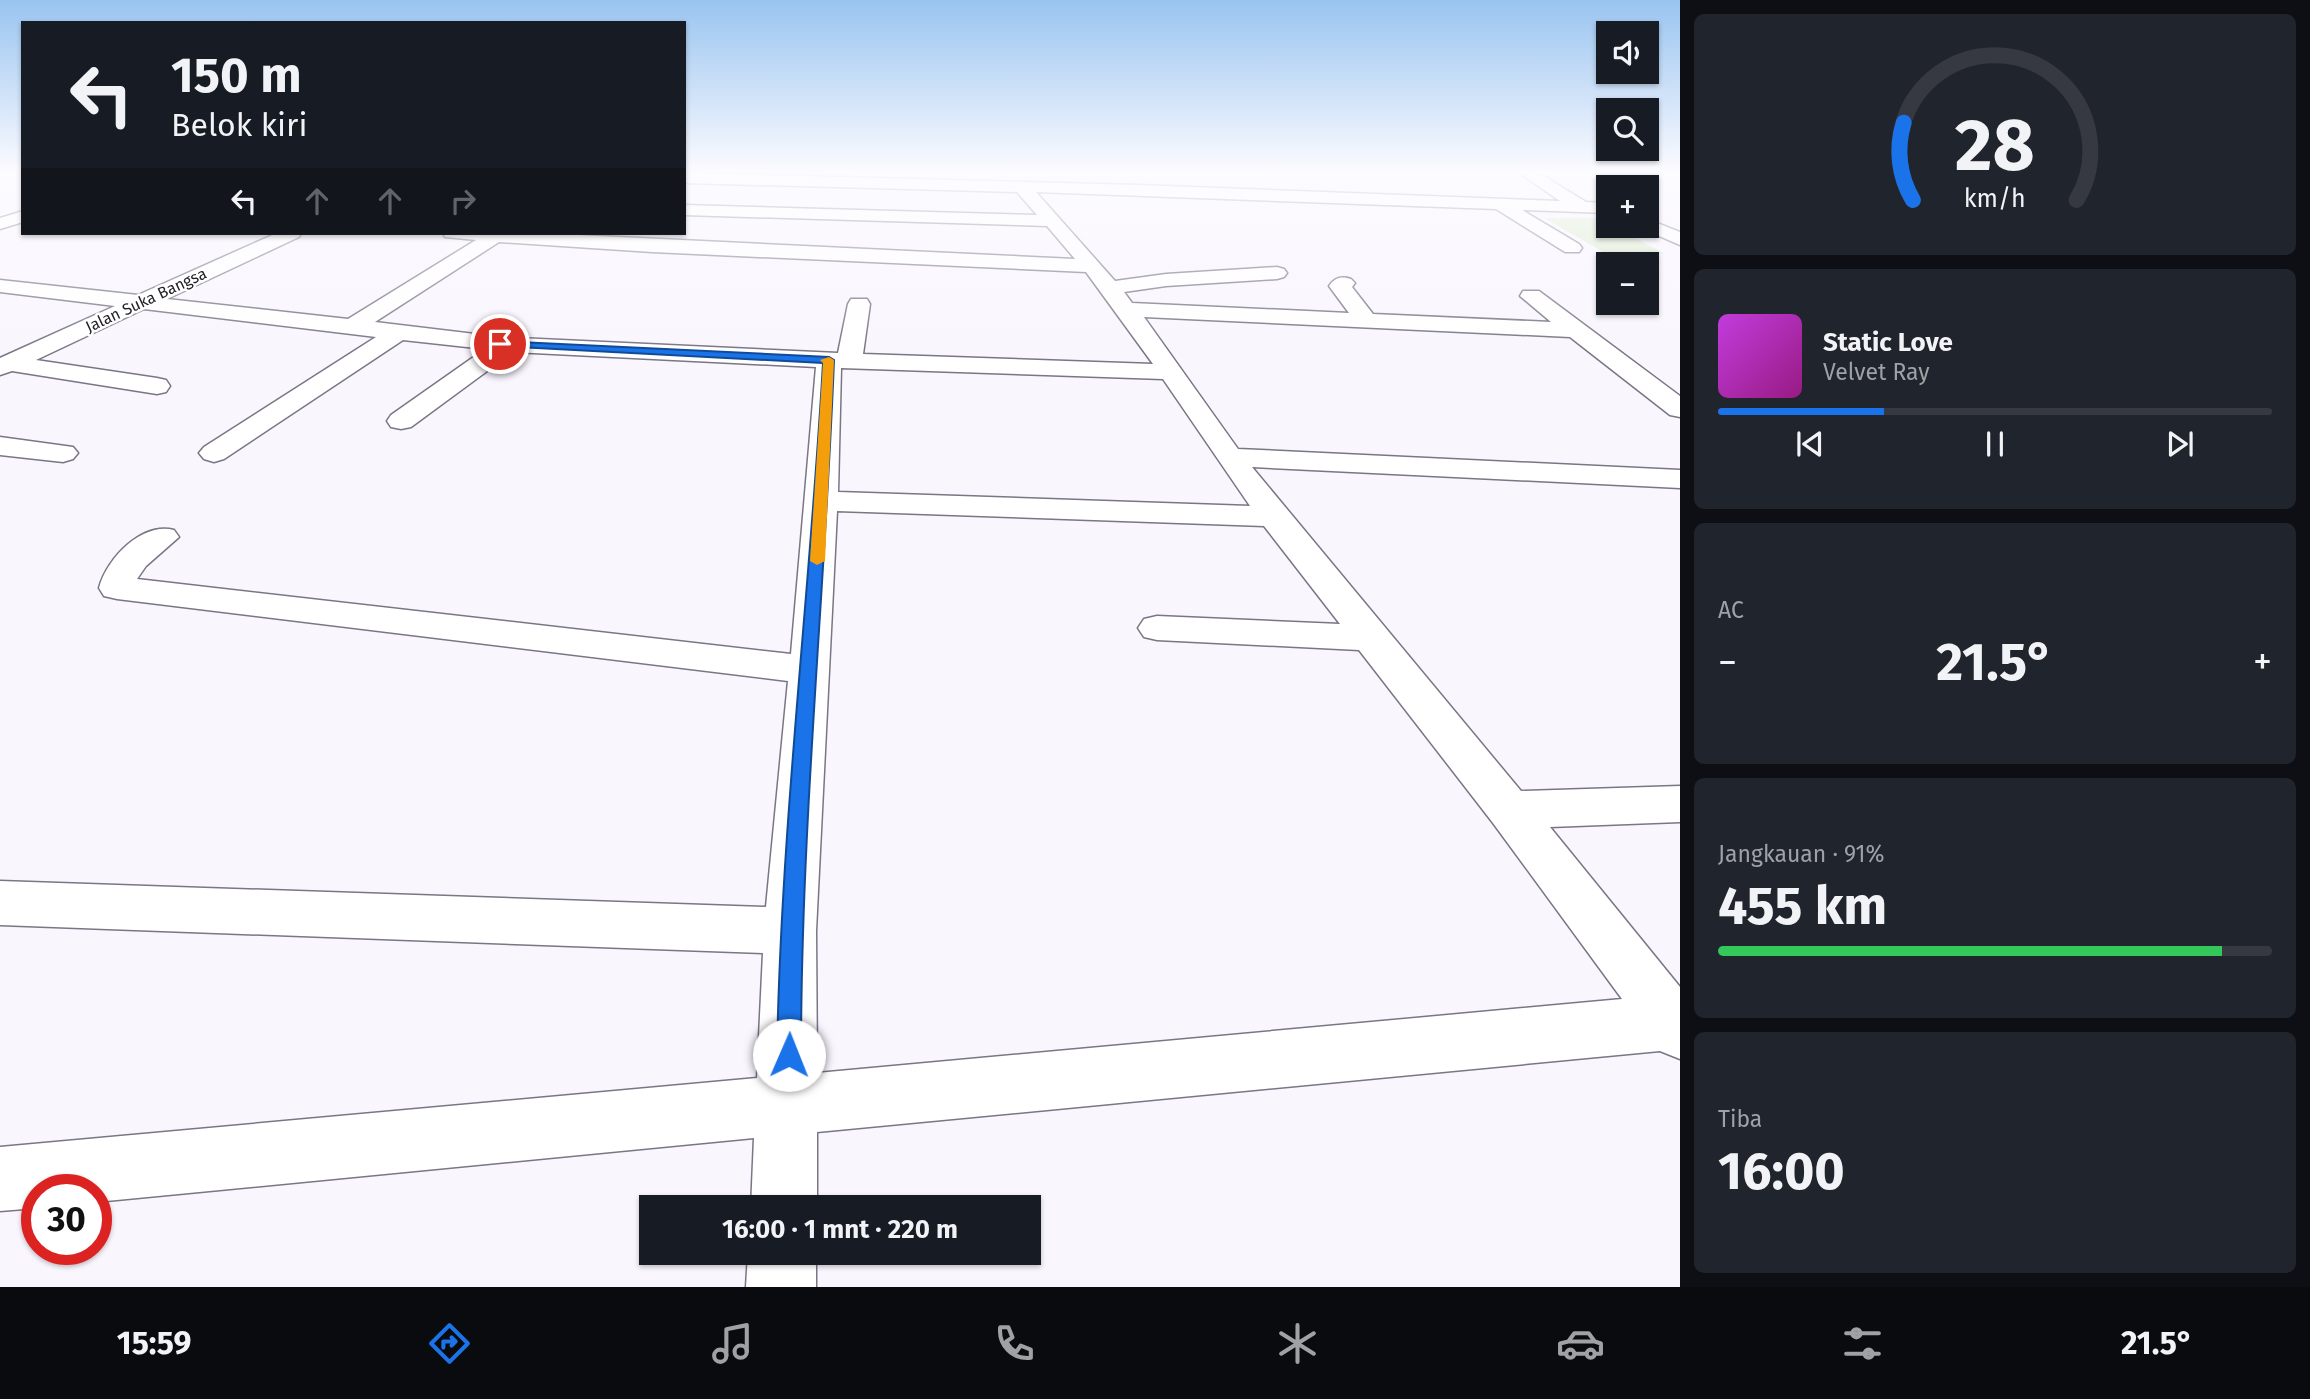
<!DOCTYPE html>
<html lang="id">
<meta charset="utf-8">
<style>
body{margin:0;font-family:"Fira Sans",sans-serif;background:#20242c;color:#f1f3f6;height:100vh;display:flex;flex-direction:column;font-size:26px;white-space:nowrap}
*{box-sizing:border-box;margin:0}
p{font-size:23px;color:#9ea1a6}
.icon{flex:none;width:38px;height:38px;fill:none;stroke:currentColor;stroke-width:2;stroke-linecap:round;stroke-linejoin:round}
.map{position:relative;flex:1;overflow:hidden}
.drawer{display:flex;flex-direction:column;gap:14px;padding:14px;background:#0d0f14;width:630px}
.drawer>*{flex:none}
.top-card{position:absolute;left:21px;top:21px;width:665px;height:214px;border-radius:0px;box-shadow:0 2px 5px #0004;background:#171b24;color:#f1f3f6;overflow:hidden}
.buttons{position:absolute;left:1596px;top:21px;display:grid;gap:14px}
.buttons a{display:grid;place-items:center;width:63px;height:63px;border-radius:0px;background:#171b24;box-shadow:0 2px 5px #0004;font-size:35px}
.speed{position:absolute;left:21px;top:1174px;display:flex;gap:14px;font-size:35px;font-weight:700;text-align:center}
.speed>*{display:grid;place-content:center;width:91px;height:91px;border-radius:50%;background:#171b24;box-shadow:0 2px 5px #0004;line-height:1}
.speed .limit{border:10px solid #d22;background:#fff;color:#111}
.pin{position:absolute;display:grid;place-items:center;width:60px;height:60px;color:#fff;margin:-30px;border:4px solid #fff;border-radius:50%;box-shadow:0 2px 7px #0007}
.me{position:absolute;width:77px;margin:-38px;rotate:1deg;stroke-linejoin:round;filter:drop-shadow(0 0 5px #0008)}
.turn{display:flex;align-items:center;gap:24px;height:147px;padding:0 35px;font-size:32px}
.turn .icon{width:91px;height:91px;stroke-width:2.5}
.turn b{display:block;font-size:49px;line-height:60px}
.lanes{display:flex;align-items:center;height:66px;padding:0 35px;background:#0003;justify-content:center;gap:35px;direction:ltr}
.lanes .off{opacity:.35}
.big{font-size:52px;font-weight:700;line-height:1.1}
.drawer .card{flex:1;display:flex;flex-direction:column;justify-content:center;gap:10px;min-width:0;padding:0 24px;border-radius:10px;background:#20242c}
.drawer .dial{align-items:center;gap:0}
.dial svg{height:182px;overflow:visible;fill:none;stroke:#363941;stroke-width:7;stroke-linecap:round;text-anchor:middle}
.dial text{fill:#f1f3f6;stroke:none}
.song{display:flex;align-items:center;gap:21px}
.cover{width:84px;height:84px;border-radius:10px;background:linear-gradient(135deg,hsl(290 70% 55%),hsl(310 70% 35%))}
.played{height:7px;border-radius:4px;background:linear-gradient(90deg,#1a73e8 30%,#363941 30%)}
.keys{display:flex;justify-content:space-around;direction:ltr}
.heat{display:flex;justify-content:space-between;align-items:center;font-size:38px;direction:ltr}
.charge{height:10px;border-radius:5px;background:linear-gradient(90deg,#34c759 91%,#363941 0)}
.trip{position:absolute;left:639px;top:1195px;width:402px;height:70px;border-radius:0px;background:#171b24;box-shadow:0 2px 5px #0004;font-weight:700;line-height:70px;text-align:center}
.tab-bar{display:flex;height:112px;justify-content:space-around;align-items:center;background:#090b0e;color:#9ea1a6}
.tab-bar .icon{width:49px;height:49px}
.tab-bar .current{color:#1a73e8}
.tab-bar b{font-size:32px;color:#f1f3f6}
main{display:flex;flex:1;min-height:0}
.map>svg:first-child{display:block}
.green{fill:#d9ebc8}
.lines{fill:none;stroke-linecap:round;stroke-linejoin:round}
.minor-casing{stroke:#7b7585;stroke-width:3}
.minor{fill:#fff;fill-rule:evenodd}
.route{fill:#1a73e8;stroke:#114b97;stroke-width:2}
.slow{fill:#f59e0b}
.labels{text-anchor:middle;dominant-baseline:central;stroke-width:5;stroke-linejoin:round;paint-order:stroke}
.far-street-label{font-size:16px;fill:#232127;stroke:#fff}
</style>
<main>
<div class="map">
<svg width="1680" height="1287" viewBox="0 0 1680 1287">
<rect width="100%" height="100%" fill="#f9f6fe"/>
<polygon class="green" points="1544,218 1598,218 1665,254 1605,253"/>
<g class="lines">
<g class="minor-casing">
<g id="minor">
<path d="M1515,170H1534L1586,202L1608,203V213L1522,210L1579,244L1582,248L1579,252H1565L1496,209L1036,192L1115,281L1166,274L1277,267L1284,269L1287,273L1284,277L1277,279L1166,286L1124,292L1132,303L1349,313L1329,286C1335,277 1342,276 1351,279L1355,283L1352,287L1373,314L1551,322L1520,296L1523,291H1539L1680,396V417L1670,415L1570,337L1144,317L1238,449L1680,470V488L1252,467L1521,791L1680,786V822L1550,827L1680,987V1059L1660,1051L817,1132V1208H751L754,1138L96,1202V1190H37V1208L0,1211V1147L757,1078L763,953L0,925V881L766,907L788,681L117,599L104,596L99,588C107,558 142,522 174,530L179,537L146,566L137,579L791,654L816,367L513,352L411,427L401,429L391,427L387,421L391,415L485,349L403,340L224,459L214,462L204,459L199,453L204,447L376,337L144,309L36,360L157,378L166,380L170,386L166,392L157,394L12,371L0,375V358L115,306L0,292V280L138,295L277,233H301L299,237L167,299L348,319L476,240L445,237L443,233H536L1075,259L1047,226L684,215V205L1037,215L1017,192L684,183V173L1139,185L1560,201ZM499,242L652,252L1086,272L1153,364L863,354L870,304L867,299H851L848,304L838,353L500,337L375,322ZM841,368L1163,379L1250,506L838,492ZM837,511L1264,526L1340,624L1157,616L1144,619L1138,628L1144,637L1157,640L1359,650L1493,823L1622,999L817,1073L816,931Z"/>
<polygon points="23,211 23,222 0,229 0,218"/>
<polygon points="1647,219 1680,232 1680,245 1641,228 1639,226 1647,226"/>
<polygon points="0,437 73,447 78,453 73,459 63,462 0,455"/>
<polygon points="748,1253 816,1253 816,1287 746,1287"/>
</g>
</g>
<use href="#minor" class="minor"/>
</g>
<linearGradient id="sky" x2="0" y2="1"><stop stop-color="#99c4f0"/><stop offset="0.49" stop-color="#fcfbff"/><stop offset="1" stop-color="#fcfbff" stop-opacity="0"/></linearGradient>
<rect width="1680" height="350" fill="url(#sky)"/>
<path class="route" d="M500,341L829,357L834,360C825,592 801,823 801,1055L797,1063L789,1067L780,1063L777,1055C781,824 810,594 823,363L497,346L495,344Z"/>
<polygon class="slow" points="829,357 834,360 825,561 817,565 810,561 823,363 820,360"/>
<g class="labels">
<g class="far-street-label">
<text transform="translate(146 300) rotate(-25)">Jalan Suka Bangsa</text>
</g>
</g>
</svg>
<div class="buttons">
<a><svg class="icon" aria-label="sound" viewBox="0 0 24 24"><path d="M4 9h4l5-4v14l-5-4H4zM17 9q2 3 0 6"/></svg></a>
<a><svg class="icon" aria-label="search" viewBox="0 0 24 24"><circle cx="10" cy="10" r="6"/><path d="M15 15l6 6"/></svg></a>
<a>+</a>
<a>−</a>
</div>
<div class="speed"><div class="limit">30</div></div>
<div class="pin" style="left:500px;top:344px;background:#d93025"><svg class="icon" aria-label="arrive" viewBox="0 0 24 24"><path d="M6 21V4h12l-3 4 3 4H6"/></svg></div>
<svg class="me" style="left:789px;top:1055px" viewBox="-20 -20 40 40"><circle r="19" fill="#fff"/><path d="M0-13L10 11 0 6-10 11z" fill="#1a73e8"/></svg>
<div class="trip">16:00 · 1 mnt · 220 m</div>
<div class="top-card">
<div class="turn"><svg class="icon" aria-label="left" viewBox="0 0 24 24"><path d="M17 20v-9H6M10 6l-5 5 5 5"/></svg><div><b>150 m</b>Belok kiri</div></div>
<div class="lanes"><svg class="icon" aria-label="left" viewBox="0 0 24 24"><path d="M17 20v-9H6M10 6l-5 5 5 5"/></svg><svg class="icon off" aria-label="ahead" viewBox="0 0 24 24"><path d="M12 20V5M6 11l6-6 6 6"/></svg><svg class="icon off" aria-label="ahead" viewBox="0 0 24 24"><path d="M12 20V5M6 11l6-6 6 6"/></svg><svg class="icon off" aria-label="right" viewBox="0 0 24 24"><path d="M7 20v-9h11M14 6l5 5-5 5"/></svg></div>
</div>
</div>
<section class="drawer">
<div class="card dial"><svg viewBox="0 0 100 80">
<path d="M14 69A42 42 0 1 1 86 69"/>
<path d="M14 69A42 42 0 0 1 10 35" stroke="#1a73e8"/>
<text x="50" y="56" font-size="32" font-weight="700">28</text>
<text x="50" y="72" font-size="11">km/h</text>
</svg></div>
<div class="card">
<div class="song"><i class="cover"></i><div><b>Static Love</b><p>Velvet Ray</p></div></div>
<div class="played"></div>
<div class="keys"><svg class="icon" aria-label="previous" viewBox="0 0 24 24"><path d="M18 5L8 12l10 7zM5 5v14"/></svg><svg class="icon" aria-label="pause" viewBox="0 0 24 24"><path d="M8 5v14M16 5v14"/></svg><svg class="icon" aria-label="next" viewBox="0 0 24 24"><path d="M6 5l10 7-10 7zM19 5v14"/></svg></div>
</div>
<div class="card"><p>AC</p>
<div class="heat"><a>−</a><b class="big">21.5°</b><a>+</a></div>
</div>
<div class="card"><p>Jangkauan · 91%</p><b class="big">455 km</b><div class="charge"></div></div>
<div class="card"><p>Tiba</p><b class="big">16:00</b></div>
</section>
</main>
<nav class="tab-bar">
<b>15:59</b>
<svg class="icon current" aria-label="directions" viewBox="0 0 24 24"><path d="M12 3l9 9-9 9-9-9zM9 14v-3h6M13 9l2 2-2 2"/></svg>
<svg class="icon" aria-label="music" viewBox="0 0 24 24"><path d="M9 18V5l10-2v13"/><circle cx="6" cy="18" r="3"/><circle cx="16" cy="16" r="3"/></svg>
<svg class="icon" aria-label="phone" viewBox="0 0 24 24"><path d="M5 4h4l2 5-3 2q2 4 5 5l2-3 5 2v4C11 20 4 13 5 4z"/></svg>
<svg class="icon" aria-label="climate" viewBox="0 0 24 24"><path d="M12 3v18M4 7l16 10M4 17L20 7"/></svg>
<svg class="icon" aria-label="car" viewBox="0 0 24 24"><path d="M5 17H2v-5l4-1 3-4h7l3 4 3 1v5h-3M9 17h6M6 11h13"/><circle cx="7" cy="17" r="2"/><circle cx="17" cy="17" r="2"/></svg>
<svg class="icon" aria-label="filters" viewBox="0 0 24 24"><path d="M4 7h16M4 17h16"/><circle cx="9" cy="7" r="2"/><circle cx="15" cy="17" r="2"/></svg>
<b>21.5°</b>
</nav>
